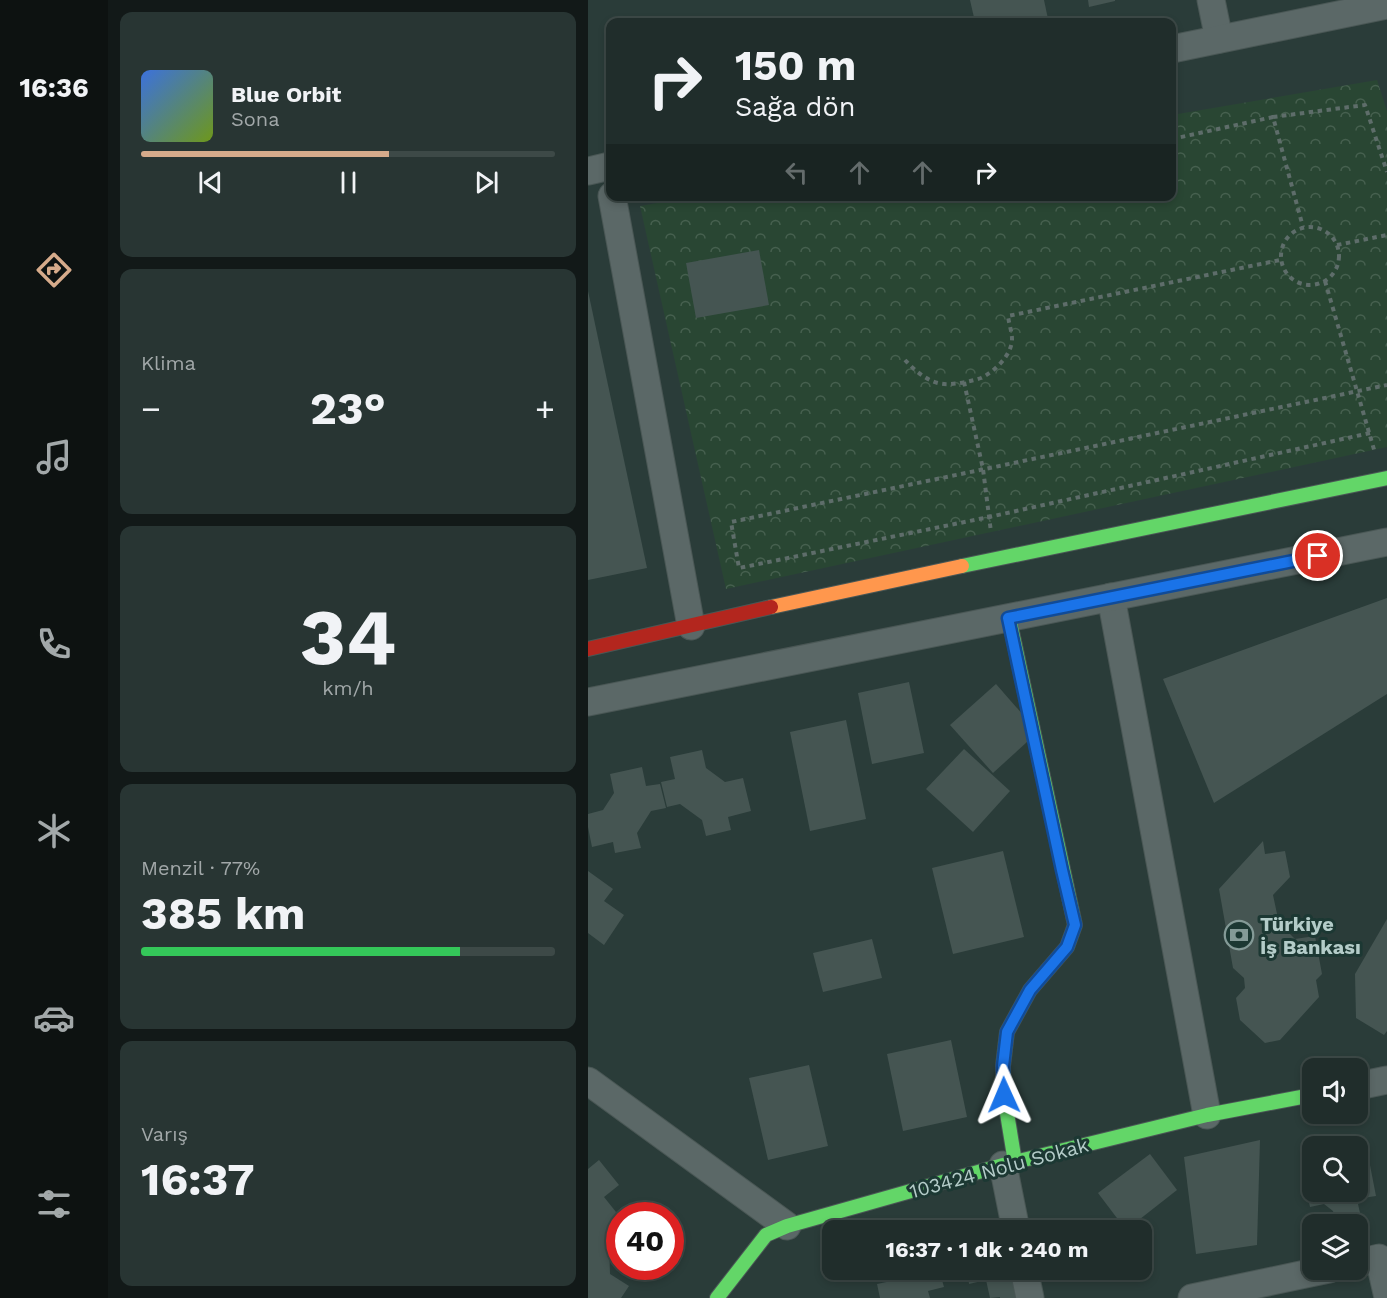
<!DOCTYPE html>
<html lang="tr">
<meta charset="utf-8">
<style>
body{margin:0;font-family:"Work Sans",sans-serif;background:#283533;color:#f1f3f6;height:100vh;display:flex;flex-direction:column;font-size:22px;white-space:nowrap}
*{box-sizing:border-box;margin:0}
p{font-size:20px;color:#a2a8a9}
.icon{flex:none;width:33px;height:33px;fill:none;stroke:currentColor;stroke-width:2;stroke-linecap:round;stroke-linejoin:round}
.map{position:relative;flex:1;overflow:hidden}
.details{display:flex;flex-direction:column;gap:12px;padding:12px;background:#121918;width:480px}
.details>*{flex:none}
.banner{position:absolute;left:18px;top:18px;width:570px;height:183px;border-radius:12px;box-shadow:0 3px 9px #0003,0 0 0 2px #3d4947;background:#202d2b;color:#f1f3f6;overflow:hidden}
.buttons{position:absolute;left:714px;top:1058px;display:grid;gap:12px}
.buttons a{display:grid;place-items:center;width:66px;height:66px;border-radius:12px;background:#202d2b;box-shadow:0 3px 9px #0003,0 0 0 2px #3d4947;font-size:30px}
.speed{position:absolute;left:18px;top:1202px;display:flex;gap:12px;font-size:30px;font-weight:700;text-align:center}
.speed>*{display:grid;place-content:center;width:78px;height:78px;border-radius:50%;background:#202d2b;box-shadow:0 3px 9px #0003,0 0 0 2px #3d4947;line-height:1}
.speed .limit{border:9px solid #d22;background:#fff;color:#111}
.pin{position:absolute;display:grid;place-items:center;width:51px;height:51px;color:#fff;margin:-26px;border:3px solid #fff;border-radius:50%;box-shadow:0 2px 6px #0007}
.me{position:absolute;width:66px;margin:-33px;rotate:359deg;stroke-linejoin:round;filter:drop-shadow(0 0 4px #0008)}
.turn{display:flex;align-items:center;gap:21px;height:126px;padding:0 30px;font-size:27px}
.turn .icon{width:78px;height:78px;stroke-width:2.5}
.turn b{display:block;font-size:42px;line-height:51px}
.lanes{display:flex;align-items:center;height:57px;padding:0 30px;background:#0003;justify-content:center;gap:30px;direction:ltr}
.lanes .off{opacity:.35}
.big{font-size:45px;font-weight:700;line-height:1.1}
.details .widget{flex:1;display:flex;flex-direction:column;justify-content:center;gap:9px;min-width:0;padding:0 21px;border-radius:12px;background:#283533}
.details .dial{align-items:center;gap:0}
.dial b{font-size:78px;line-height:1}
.song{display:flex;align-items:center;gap:18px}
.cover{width:72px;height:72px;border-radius:9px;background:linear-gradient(135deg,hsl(220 70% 55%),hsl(80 70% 35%))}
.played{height:6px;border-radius:3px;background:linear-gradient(90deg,#d6ab8b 60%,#3d4947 60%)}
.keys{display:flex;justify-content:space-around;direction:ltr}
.heat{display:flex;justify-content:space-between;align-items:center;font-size:33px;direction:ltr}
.charge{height:9px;border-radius:4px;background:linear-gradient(90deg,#34c759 77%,#3d4947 0)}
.trip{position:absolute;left:234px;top:1220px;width:330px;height:60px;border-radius:12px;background:#202d2b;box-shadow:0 3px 9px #0003,0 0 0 2px #3d4947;font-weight:700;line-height:60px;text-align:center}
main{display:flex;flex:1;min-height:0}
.dock{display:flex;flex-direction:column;width:108px;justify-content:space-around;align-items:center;background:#0d1211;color:#a2a8a9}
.dock .icon{width:42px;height:42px}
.dock .current{color:#d6ab8b}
.dock b{font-size:27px;color:#f1f3f6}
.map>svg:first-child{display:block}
.park{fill:url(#park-crowns)}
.building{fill:#455552}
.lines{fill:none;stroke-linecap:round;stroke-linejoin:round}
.street-casing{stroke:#4a5755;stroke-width:29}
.fast-casing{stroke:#4a5755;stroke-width:16}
.slow-casing{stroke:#4a5755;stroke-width:16}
.jam-casing{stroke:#4a5755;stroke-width:16}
.path{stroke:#5e6d6a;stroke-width:4;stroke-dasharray:4.5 4.5;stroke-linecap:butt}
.street{stroke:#5b6867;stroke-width:27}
.fast{stroke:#63d668;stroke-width:14}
.slow{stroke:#ff974d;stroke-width:14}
.jam{stroke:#b3261e;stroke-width:14}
.route-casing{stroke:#114b97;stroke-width:15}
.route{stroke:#1a73e8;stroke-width:10}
.labels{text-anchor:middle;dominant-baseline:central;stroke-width:6;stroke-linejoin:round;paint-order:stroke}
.poi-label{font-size:20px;font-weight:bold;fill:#b4ccc9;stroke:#1c3833;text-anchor:start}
.street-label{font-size:20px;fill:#b4ccc9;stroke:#1c3833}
</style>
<main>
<nav class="dock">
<b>16:36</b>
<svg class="icon current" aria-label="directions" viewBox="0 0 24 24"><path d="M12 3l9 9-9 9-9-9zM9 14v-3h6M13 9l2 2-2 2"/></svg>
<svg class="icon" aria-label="music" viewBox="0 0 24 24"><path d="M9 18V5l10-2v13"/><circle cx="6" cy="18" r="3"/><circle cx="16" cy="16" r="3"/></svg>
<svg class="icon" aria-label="phone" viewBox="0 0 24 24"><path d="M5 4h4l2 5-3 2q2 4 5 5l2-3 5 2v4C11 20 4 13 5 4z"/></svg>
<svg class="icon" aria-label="climate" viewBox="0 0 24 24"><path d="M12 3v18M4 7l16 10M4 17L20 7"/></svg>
<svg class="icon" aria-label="car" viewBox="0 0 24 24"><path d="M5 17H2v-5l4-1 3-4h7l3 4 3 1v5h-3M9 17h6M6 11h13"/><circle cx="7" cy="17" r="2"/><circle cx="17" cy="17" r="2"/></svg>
<svg class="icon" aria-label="filters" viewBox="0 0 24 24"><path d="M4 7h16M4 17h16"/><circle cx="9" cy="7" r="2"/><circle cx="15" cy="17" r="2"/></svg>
</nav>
<section class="details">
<div class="widget">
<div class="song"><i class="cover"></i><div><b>Blue Orbit</b><p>Sona</p></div></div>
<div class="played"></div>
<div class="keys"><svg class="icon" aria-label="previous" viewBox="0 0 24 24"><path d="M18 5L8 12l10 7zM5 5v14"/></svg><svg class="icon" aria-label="pause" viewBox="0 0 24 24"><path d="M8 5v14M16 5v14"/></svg><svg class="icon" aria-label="next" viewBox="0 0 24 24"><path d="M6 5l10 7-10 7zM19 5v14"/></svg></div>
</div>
<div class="widget"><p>Klima</p>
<div class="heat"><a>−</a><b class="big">23°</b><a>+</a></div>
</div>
<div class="widget dial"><b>34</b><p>km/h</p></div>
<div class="widget"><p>Menzil · 77%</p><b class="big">385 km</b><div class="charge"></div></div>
<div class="widget"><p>Varış</p><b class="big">16:37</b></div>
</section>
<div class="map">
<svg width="799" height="1298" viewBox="0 0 799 1298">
<defs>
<pattern id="park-crowns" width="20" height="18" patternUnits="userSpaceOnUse" patternTransform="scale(1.5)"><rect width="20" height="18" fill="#294633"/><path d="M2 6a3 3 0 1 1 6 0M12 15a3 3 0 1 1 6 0" fill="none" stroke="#46604f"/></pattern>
</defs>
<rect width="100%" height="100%" fill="#2a3c39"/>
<polygon class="park" points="789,80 799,111 799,447 138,589 52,206 109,196 584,196 584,115"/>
<g class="building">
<polygon points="382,0 456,0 460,19 445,22 387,22"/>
<polygon points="500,0 527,0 527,1 501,7"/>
<polygon points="171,250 181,305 108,318 98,263"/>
<polygon points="0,291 59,568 0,580"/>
<polygon points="799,598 799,694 626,803 575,679"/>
<polygon points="321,682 336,753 284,764 270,693"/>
<polygon points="408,684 450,732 405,773 362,725"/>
<polygon points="258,720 278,819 222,831 202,732"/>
<polygon points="376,749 422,791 385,832 338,789"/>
<polygon points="114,750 118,768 137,782 155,778 163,811 140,817 143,830 118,836 114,820 92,804 79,807 73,782 87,779 82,757"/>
<polygon points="54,767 58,786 72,784 78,808 63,811 49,833 53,848 27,853 25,842 4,847 0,827 0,814 15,810 26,793 22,774"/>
<polygon points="675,841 677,854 697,851 702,877 685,895 691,923 707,939 727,936 734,974 728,980 731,997 692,1040 677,1043 652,1020 648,998 657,988 656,978 645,968 631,889"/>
<polygon points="415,851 436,937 365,954 344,868"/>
<polygon points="0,871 25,889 16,901 36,915 16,945 0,933"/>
<polygon points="799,919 799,1031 796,1035 768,1018 767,974"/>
<polygon points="284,939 294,978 235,992 225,953"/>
<polygon points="363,1040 379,1117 315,1131 299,1054"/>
<polygon points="221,1065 240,1146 180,1160 161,1078"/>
<polygon points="672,1140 669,1245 608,1254 596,1157"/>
<polygon points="562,1154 589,1190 538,1230 510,1193"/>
<polygon points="11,1160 31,1185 16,1197 32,1217 32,1233 21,1241 22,1274 41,1286 33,1298 0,1298 0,1169"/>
<polygon points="781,1160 788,1196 775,1198 770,1204 772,1213 747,1219 745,1211 736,1204 722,1207 715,1175 724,1173 724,1191 770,1191 770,1162"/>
<polygon points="315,1269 446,1269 447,1298 412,1298 412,1297 402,1298 398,1280 381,1284 380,1275 354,1280 356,1287 340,1291 342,1298 292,1298 289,1284 308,1280"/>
</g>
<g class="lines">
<g class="street-casing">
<g id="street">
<polyline points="623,0 631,39"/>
<polyline points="584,49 799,5"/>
<polyline points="0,171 22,166"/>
<polyline points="24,196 103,626"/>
<polyline points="523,597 619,1115"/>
<polyline points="0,702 799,542"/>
<polyline points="0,1081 199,1226"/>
<polyline points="770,1086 799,1080"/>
<polyline points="415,1165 428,1230"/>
<polyline points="770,1263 791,1258 799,1293"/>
<polyline points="436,1269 442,1298"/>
<polyline points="604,1298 741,1269"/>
</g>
</g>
<g class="fast-casing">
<g id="fast">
<polyline points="374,566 799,478"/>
<polyline points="421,618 487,925 479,947 442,990 419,1032 415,1066 416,1095 427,1162"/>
<polyline points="129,1298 178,1235 199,1226 415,1165 619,1115 724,1095"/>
</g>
</g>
<g class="slow-casing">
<polyline id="slow" points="183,607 374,566"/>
</g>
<g class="jam-casing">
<polyline id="jam" points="0,649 183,607"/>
</g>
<g class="path">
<polyline points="685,117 777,105 799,172"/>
<polyline points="584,139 685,117 715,227"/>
<circle cx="722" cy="256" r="29"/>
<polyline points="749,245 799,235"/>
<polyline points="737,281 787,453"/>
<path d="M317,360C327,371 341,383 356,384C365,385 385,381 393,378C406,372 424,355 424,339C424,332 421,324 420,316L692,260"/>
<polyline points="376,382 395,469 403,532"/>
<polyline points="782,433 401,517 151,568 143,522 799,385"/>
</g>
<use href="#street" class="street"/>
<use href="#fast" class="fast"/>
<use href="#slow" class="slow"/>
<use href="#jam" class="jam"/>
</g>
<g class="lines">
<g class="route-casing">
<polyline id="route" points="416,1095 415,1066 419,1032 442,990 479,947 487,925 474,870 420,618 730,556"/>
</g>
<use href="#route" class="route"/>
</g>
<defs>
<g id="bank-ring" transform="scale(1.5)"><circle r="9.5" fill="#1c3833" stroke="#849a97" stroke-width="1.5"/><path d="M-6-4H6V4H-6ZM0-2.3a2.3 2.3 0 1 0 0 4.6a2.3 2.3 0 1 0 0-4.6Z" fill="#849a97"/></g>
</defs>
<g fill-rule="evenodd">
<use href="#bank-ring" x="651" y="935"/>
</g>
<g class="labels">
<g class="poi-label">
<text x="672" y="924">Türkiye<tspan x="672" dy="23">İş Bankası</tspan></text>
</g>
<g class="street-label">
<text transform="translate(411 1168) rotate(-15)">103424 Nolu Sokak</text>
</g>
</g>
</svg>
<div class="buttons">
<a><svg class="icon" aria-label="sound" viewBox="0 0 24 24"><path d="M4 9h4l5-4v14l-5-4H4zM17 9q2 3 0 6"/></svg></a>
<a><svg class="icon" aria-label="search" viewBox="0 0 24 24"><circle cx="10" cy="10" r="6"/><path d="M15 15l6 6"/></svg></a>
<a><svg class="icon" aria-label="layers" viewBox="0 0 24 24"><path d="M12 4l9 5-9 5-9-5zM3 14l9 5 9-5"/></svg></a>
</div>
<div class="speed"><div class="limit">40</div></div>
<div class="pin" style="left:730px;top:556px;background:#d93025"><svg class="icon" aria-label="arrive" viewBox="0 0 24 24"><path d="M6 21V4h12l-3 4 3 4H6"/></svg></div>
<svg class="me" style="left:416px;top:1095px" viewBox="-20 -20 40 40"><path d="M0-17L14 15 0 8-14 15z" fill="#1a73e8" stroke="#fff" stroke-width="4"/></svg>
<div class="trip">16:37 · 1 dk · 240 m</div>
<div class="banner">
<div class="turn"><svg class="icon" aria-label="right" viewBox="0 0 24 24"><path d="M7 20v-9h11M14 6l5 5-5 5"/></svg><div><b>150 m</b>Sağa dön</div></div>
<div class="lanes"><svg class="icon off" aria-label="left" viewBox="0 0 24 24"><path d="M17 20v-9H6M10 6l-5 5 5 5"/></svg><svg class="icon off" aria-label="ahead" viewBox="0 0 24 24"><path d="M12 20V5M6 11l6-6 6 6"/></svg><svg class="icon off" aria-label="ahead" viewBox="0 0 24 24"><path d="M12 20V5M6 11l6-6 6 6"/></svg><svg class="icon" aria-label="right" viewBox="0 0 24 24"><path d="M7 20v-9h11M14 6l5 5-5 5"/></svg></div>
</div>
</div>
</main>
